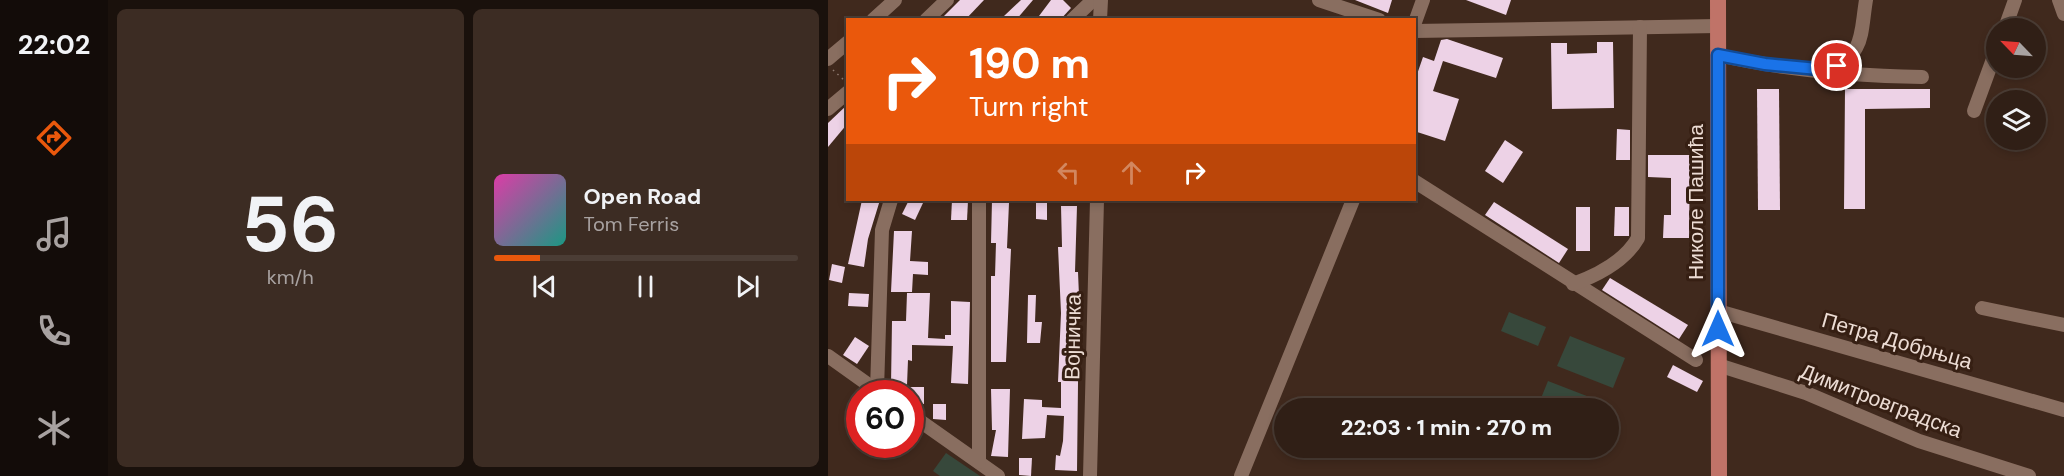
<!DOCTYPE html>
<meta charset="utf-8">
<style>
body{margin:0;font-family:"DM Sans",sans-serif;background:#3c2c23;color:#f1f3f6;height:100vh;display:flex;flex-direction:column;font-size:22px;white-space:nowrap}
*{box-sizing:border-box;margin:0}
p{font-size:20px;color:#a8a2a1}
.icon{flex:none;width:33px;height:33px;fill:none;stroke:currentColor;stroke-width:2;stroke-linecap:round;stroke-linejoin:round}
.map{position:relative;flex:1;overflow:hidden}
.panel{display:flex;flex-direction:column;gap:9px;padding:9px;background:#1a110c;width:720px}
.panel>*{flex:none}
.banner{position:absolute;left:18px;top:18px;width:570px;height:183px;border-radius:0px;box-shadow:0 3px 9px #0003,0 0 0 2px #4b3d35;background:#ea580c;color:#fff;overflow:hidden}
.needle{width:39px;rotate:295deg}
.tools{position:absolute;left:1158px;top:18px;display:grid;gap:12px}
.tools a{display:grid;place-items:center;width:60px;height:60px;border-radius:50%;background:#301f16;box-shadow:0 3px 9px #0003,0 0 0 2px #4b3d35;font-size:30px}
.speed{position:absolute;left:18px;top:380px;display:flex;gap:12px;font-size:30px;font-weight:700;text-align:center}
.speed>*{display:grid;place-content:center;width:78px;height:78px;border-radius:50%;background:#301f16;box-shadow:0 3px 9px #0003,0 0 0 2px #4b3d35;line-height:1}
.speed .limit{border:9px solid #d22;background:#fff;color:#111}
.pin{position:absolute;display:grid;place-items:center;width:51px;height:51px;color:#fff;margin:-26px;border:3px solid #fff;border-radius:50%;box-shadow:0 2px 6px #0007}
.me{position:absolute;width:66px;margin:-33px;rotate:0deg;stroke-linejoin:round;filter:drop-shadow(0 0 4px #0008)}
.turn{display:flex;align-items:center;gap:21px;height:126px;padding:0 24px;font-size:27px}
.turn .icon{width:78px;height:78px;stroke-width:2.5}
.turn b{display:block;font-size:42px;line-height:51px}
.lanes{display:flex;align-items:center;height:57px;padding:0 24px;background:#0003;justify-content:center;gap:30px;direction:ltr}
.lanes .off{opacity:.35}
.panel .card{flex:1;display:flex;flex-direction:column;justify-content:center;gap:9px;min-width:0;padding:0 21px;border-radius:9px;background:#3c2c23}
.panel .dial{align-items:center;gap:0}
.dial b{font-size:78px;line-height:1}
.song{display:flex;align-items:center;gap:18px}
.cover{width:72px;height:72px;border-radius:9px;background:linear-gradient(135deg,hsl(320 70% 55%),hsl(170 70% 35%))}
.played{height:6px;border-radius:3px;background:linear-gradient(90deg,#ea580c 15%,#4b3d35 15%)}
.keys{display:flex;justify-content:space-around;direction:ltr}
.panel .tiles{flex:1;display:grid;gap:9px;grid-template-columns:repeat(2,1fr)}
.trip{position:absolute;left:446px;top:398px;width:345px;height:60px;border-radius:30px;background:#301f16;box-shadow:0 3px 9px #0003,0 0 0 2px #4b3d35;font-weight:800;line-height:60px;text-align:center}
main{display:flex;flex:1;min-height:0}
.tab-bar{display:flex;flex-direction:column;width:108px;justify-content:space-around;align-items:center;background:#130c09;color:#a8a2a1}
.tab-bar .icon{width:42px;height:42px}
.tab-bar .on{color:#ea580c}
.tab-bar b{font-size:27px;color:#f1f3f6}
.map>svg:first-child{display:block}
.green{fill:#37483b}
.building{fill:#edd2e6}
.lines{fill:none;stroke-linecap:round;stroke-linejoin:round}
.path{stroke:#8f7b71;stroke-width:1.5;stroke-dasharray:1.5 4.5;stroke-linecap:butt}
.minor{stroke:#896e60;stroke-width:14}
.major{stroke:#c07368;stroke-width:16}
.route-casing{stroke:#114b97;stroke-width:15}
.route{stroke:#1a73e8;stroke-width:10}
.labels{text-anchor:middle;dominant-baseline:central;stroke-width:6;stroke-linejoin:round;paint-order:stroke}
.street-label{font-size:21px;fill:#ecdcd4;stroke:#361f13}
</style>
<main>
<nav class="tab-bar">
<b>22:02</b>
<svg class="icon on" aria-label="directions" viewBox="0 0 24 24"><path d="M12 3l9 9-9 9-9-9zM9 14v-3h6M13 9l2 2-2 2"/></svg>
<svg class="icon" aria-label="music" viewBox="0 0 24 24"><path d="M9 18V5l10-2v13"/><circle cx="6" cy="18" r="3"/><circle cx="16" cy="16" r="3"/></svg>
<svg class="icon" aria-label="phone" viewBox="0 0 24 24"><path d="M5 4h4l2 5-3 2q2 4 5 5l2-3 5 2v4C11 20 4 13 5 4z"/></svg>
<svg class="icon" aria-label="climate" viewBox="0 0 24 24"><path d="M12 3v18M4 7l16 10M4 17L20 7"/></svg>
</nav>
<section class="panel">
<div class="tiles">
<div class="card dial"><b>56</b><p>km/h</p></div>
<div class="card">
<div class="song"><i class="cover"></i><div><b>Open Road</b><p>Tom Ferris</p></div></div>
<div class="played"></div>
<div class="keys"><svg class="icon" aria-label="previous" viewBox="0 0 24 24"><path d="M18 5L8 12l10 7zM5 5v14"/></svg><svg class="icon" aria-label="pause" viewBox="0 0 24 24"><path d="M8 5v14M16 5v14"/></svg><svg class="icon" aria-label="next" viewBox="0 0 24 24"><path d="M6 5l10 7-10 7zM19 5v14"/></svg></div>
</div>
</div>
</section>
<div class="map">
<svg width="1236" height="476" viewBox="0 0 1236 476">
<rect width="100%" height="100%" fill="#40291d"/>
<g class="green">
<polygon points="681,312 718,327 710,346 673,331"/>
<polygon points="742,336 797,358 785,388 729,366"/>
<polygon points="720,381 782,405 780,410 709,408"/>
<polygon points="118,453 152,476 112,476 105,471"/>
</g>
<g class="building">
<polygon points="132,0 156,0 137,20 112,20"/>
<polygon points="193,0 205,0 188,20 180,20 176,16"/>
<polygon points="223,0 235,0 243,8 232,20 208,20"/>
<polygon points="527,0 564,0 560,13"/>
<polygon points="638,0 683,0 678,15"/>
<polygon points="619,39 675,58 668,78 615,61 605,91 631,99 617,141 586,131 586,83 595,57 606,61 613,40"/>
<polygon points="769,42 785,42 786,108 724,109 723,43 739,43 739,54 769,53"/>
<polygon points="929,89 951,89 952,210 930,210"/>
<polygon points="1017,89 1102,89 1102,108 1037,109 1037,209 1016,209"/>
<polygon points="20,104 20,123 0,147 0,123"/>
<polygon points="789,129 802,130 802,160 788,160"/>
<polygon points="677,140 695,152 675,183 657,171"/>
<polygon points="820,155 862,155 861,238 835,238 836,215 843,215 843,178 820,177"/>
<polygon points="34,200 52,200 40,239 36,267 20,264"/>
<polygon points="81,200 95,203 87,220 74,214"/>
<polygon points="124,200 140,201 139,220 123,220"/>
<polygon points="164,200 177,200 177,203 181,203 179,248 183,249 178,362 163,362 163,276 167,276 168,243 163,243"/>
<polygon points="208,202 219,203 219,220 208,219"/>
<polygon points="666,202 740,249 731,263 657,215"/>
<polygon points="233,206 249,206 247,272 250,272 251,296 249,471 227,470 228,455 232,456 235,441 236,416 219,415 217,438 194,439 196,399 214,400 214,407 233,408 233,382 230,382 233,313 230,247 234,247"/>
<rect x="748" y="207" width="14" height="44"/>
<polygon points="787,207 801,207 801,236 786,236"/>
<polygon points="66,231 84,231 82,261 100,262 100,275 85,274 84,292 63,292"/>
<polygon points="4,264 17,267 14,283 1,280"/>
<polygon points="782,278 860,325 851,339 774,290"/>
<polygon points="21,293 41,294 40,307 20,306"/>
<polygon points="79,293 102,293 100,338 117,339 117,335 123,335 123,301 142,302 140,384 123,383 125,346 84,345 84,361 80,360 79,385 63,385 64,321 78,321"/>
<polygon points="200,295 208,295 207,322 214,322 212,343 199,343"/>
<polygon points="27,337 41,346 29,364 15,355"/>
<polygon points="845,365 875,381 869,392 839,377"/>
<polygon points="82,387 96,387 96,404 82,403"/>
<polygon points="163,389 182,389 180,457 163,456 168,430 164,430"/>
<polygon points="105,404 118,404 118,420 105,419"/>
<polygon points="191,458 204,458 203,476 191,475"/>
</g>
<g class="lines">
<polyline class="path" points="5,70 17,81"/>
<g class="minor">
<polyline points="491,0 551,20"/>
<polyline points="1231,0 1236,14"/>
<polyline points="45,20 67,0"/>
<polyline points="98,20 119,0"/>
<polyline points="244,20 265,0"/>
<polyline points="272,20 273,0"/>
<polyline points="586,25 595,0"/>
<polyline points="1177,28 1187,0"/>
<polyline points="586,31 890,26"/>
<path d="M890,55C956,70 1026,76 1094,77"/>
<polyline points="0,59 20,42"/>
<path d="M1000,70C1037,53 1032,37 1038,0"/>
<polyline points="0,109 20,92"/>
<polyline points="1146,111 1168,51"/>
<polyline points="586,181 868,360"/>
<path d="M745,284C770,275 797,261 810,238L812,27"/>
<polyline points="1154,308 1236,325"/>
<polyline points="890,311 1236,410"/>
<polyline points="0,356 52,393"/>
<polyline points="890,365 978,393 1091,441 1201,476"/>
<polyline points="49,390 54,230 63,200"/>
<polyline points="82,414 170,476"/>
<polyline points="151,462 151,200"/>
<polyline points="262,476 269,200"/>
<polyline points="413,476 525,200"/>
</g>
<polyline class="major" points="890,0 891,476"/>
</g>
<g class="lines">
<g class="route-casing">
<polyline id="route" points="890,329 890,55 937,64 1000,70 1009,66"/>
</g>
<use href="#route" class="route"/>
</g>
<g class="labels">
<g class="street-label">
<text transform="translate(868 202) rotate(-90)">Николе Пашића</text>
<text transform="translate(245 337) rotate(-89)">Војничка</text>
<text transform="translate(1069 341) rotate(16)">Петра Добрњца</text>
<text transform="translate(1053 401) rotate(21)">Димитровградска</text>
</g>
</g>
</svg>
<div class="tools">
<a><svg class="needle" viewBox="-14 -14 28 28"><path d="M0-13l5 13h-10z" fill="#e53935"/><path d="M0 13l5-13h-10z" fill="#a8a2a1"/></svg></a>
<a><svg class="icon" aria-label="layers" viewBox="0 0 24 24"><path d="M12 4l9 5-9 5-9-5zM3 14l9 5 9-5"/></svg></a>
</div>
<div class="speed"><div class="limit">60</div></div>
<div class="pin" style="left:1009px;top:66px;background:#d93025"><svg class="icon" aria-label="arrive" viewBox="0 0 24 24"><path d="M6 21V4h12l-3 4 3 4H6"/></svg></div>
<svg class="me" style="left:890px;top:329px" viewBox="-20 -20 40 40"><path d="M0-17L14 15 0 8-14 15z" fill="#1a73e8" stroke="#fff" stroke-width="4"/></svg>
<div class="trip">22:03 · 1 min · 270 m</div>
<div class="banner">
<div class="turn"><svg class="icon" aria-label="right" viewBox="0 0 24 24"><path d="M7 20v-9h11M14 6l5 5-5 5"/></svg><div><b>190 m</b>Turn right</div></div>
<div class="lanes"><svg class="icon off" aria-label="left" viewBox="0 0 24 24"><path d="M17 20v-9H6M10 6l-5 5 5 5"/></svg><svg class="icon off" aria-label="ahead" viewBox="0 0 24 24"><path d="M12 20V5M6 11l6-6 6 6"/></svg><svg class="icon" aria-label="right" viewBox="0 0 24 24"><path d="M7 20v-9h11M14 6l5 5-5 5"/></svg></div>
</div>
</div>
</main>
